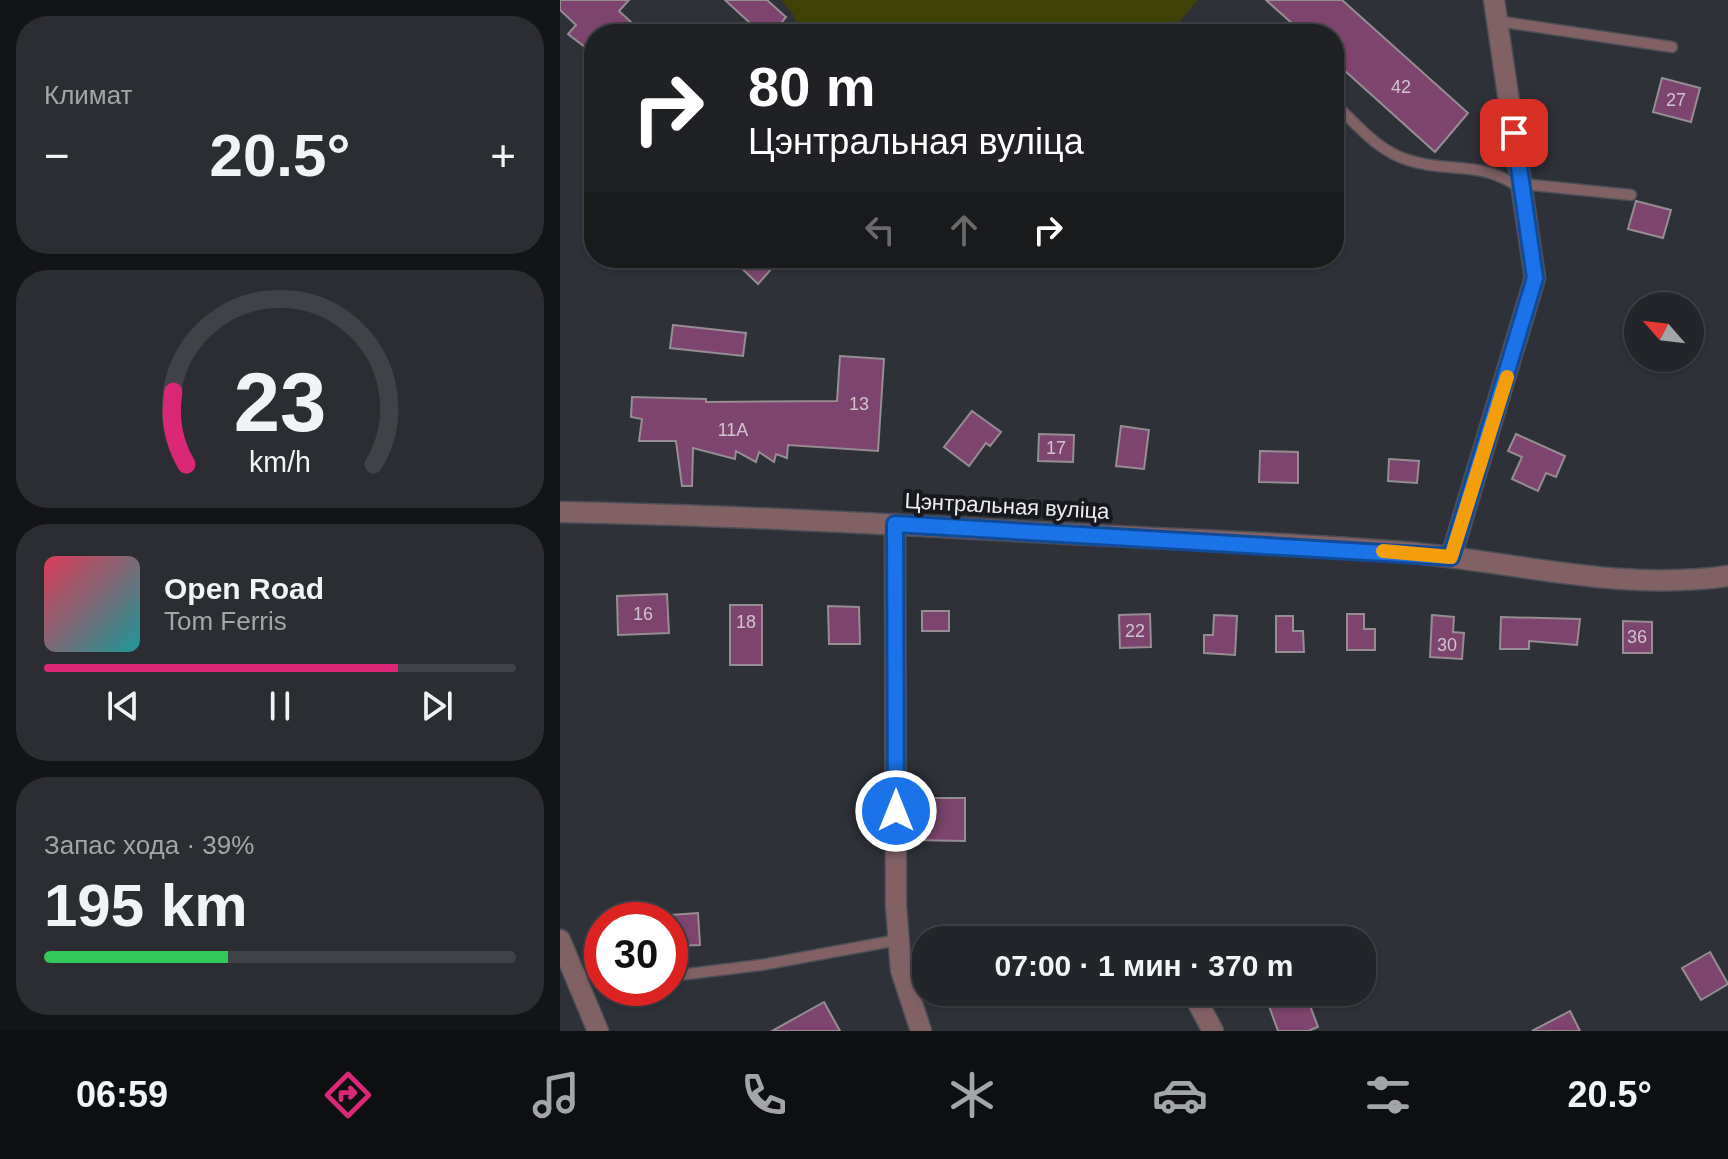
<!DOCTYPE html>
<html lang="ru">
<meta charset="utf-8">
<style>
body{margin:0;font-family:Arial,sans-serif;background:#2b2d33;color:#f1f3f6;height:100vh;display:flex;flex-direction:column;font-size:30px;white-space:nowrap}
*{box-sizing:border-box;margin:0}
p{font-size:26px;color:#a3a5a9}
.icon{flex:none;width:44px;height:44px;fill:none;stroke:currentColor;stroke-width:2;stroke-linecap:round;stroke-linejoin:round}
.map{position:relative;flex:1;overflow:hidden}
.sheet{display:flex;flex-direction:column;gap:16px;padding:16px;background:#131418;width:560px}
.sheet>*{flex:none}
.banner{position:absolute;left:24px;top:24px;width:760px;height:244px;border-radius:32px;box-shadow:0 2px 6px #0004,0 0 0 2px #404247;background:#202124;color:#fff;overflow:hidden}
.needle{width:52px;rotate:298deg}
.fabs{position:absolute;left:1064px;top:292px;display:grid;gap:16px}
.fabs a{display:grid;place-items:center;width:80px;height:80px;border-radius:50%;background:#23252b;box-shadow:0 2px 6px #0004,0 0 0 2px #404247;font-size:40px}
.speed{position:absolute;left:24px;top:902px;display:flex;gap:16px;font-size:40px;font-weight:700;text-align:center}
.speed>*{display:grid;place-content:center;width:104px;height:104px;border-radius:50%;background:#23252b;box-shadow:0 2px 6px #0004,0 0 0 2px #404247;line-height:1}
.speed .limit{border:12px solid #d22;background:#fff;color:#111}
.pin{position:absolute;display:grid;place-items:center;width:68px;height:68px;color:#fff;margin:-34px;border-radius:16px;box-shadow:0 4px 12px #0006}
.me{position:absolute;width:88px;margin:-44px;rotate:0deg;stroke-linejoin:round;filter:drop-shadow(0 0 6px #0008)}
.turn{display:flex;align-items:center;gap:28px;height:168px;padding:0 32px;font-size:36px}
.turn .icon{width:104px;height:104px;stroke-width:2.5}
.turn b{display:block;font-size:56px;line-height:68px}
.lanes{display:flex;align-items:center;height:76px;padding:0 32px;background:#0003;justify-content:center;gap:40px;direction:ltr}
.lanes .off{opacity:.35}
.big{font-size:60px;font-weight:700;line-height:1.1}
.sheet .card{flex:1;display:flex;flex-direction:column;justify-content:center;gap:12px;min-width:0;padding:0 28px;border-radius:32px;background:#2b2d33}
.sheet .dial{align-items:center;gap:0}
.dial svg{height:208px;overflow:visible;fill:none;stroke:#404247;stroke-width:7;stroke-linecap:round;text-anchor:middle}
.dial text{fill:#f1f3f6;stroke:none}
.song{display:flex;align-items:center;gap:24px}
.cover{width:96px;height:96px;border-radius:12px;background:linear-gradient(135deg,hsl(350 70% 55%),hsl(180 70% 35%))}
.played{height:8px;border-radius:4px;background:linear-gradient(90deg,#db2777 75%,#404247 75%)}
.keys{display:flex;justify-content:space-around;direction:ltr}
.heat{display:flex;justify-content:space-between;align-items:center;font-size:44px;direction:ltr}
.charge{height:12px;border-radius:6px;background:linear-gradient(90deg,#34c759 39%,#404247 0)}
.trip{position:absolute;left:352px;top:926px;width:464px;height:80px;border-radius:32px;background:#23252b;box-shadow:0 2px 6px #0004,0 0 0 2px #404247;font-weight:700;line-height:80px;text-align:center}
.tabs{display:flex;height:128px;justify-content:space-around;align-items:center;background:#0e0f11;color:#a3a5a9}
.tabs .icon{width:56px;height:56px}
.tabs .current{color:#db2777}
.tabs b{font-size:36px;color:#f1f3f6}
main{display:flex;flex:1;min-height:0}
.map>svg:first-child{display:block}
.green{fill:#3f4106}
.building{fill:#7c446e;stroke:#968c93;stroke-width:2}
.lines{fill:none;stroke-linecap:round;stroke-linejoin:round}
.service-casing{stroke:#4d4f57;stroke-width:13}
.minor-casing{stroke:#4d4f57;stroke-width:23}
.tertiary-casing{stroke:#4d4f57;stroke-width:23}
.service{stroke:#826165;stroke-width:10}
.minor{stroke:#826165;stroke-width:20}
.tertiary{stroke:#826165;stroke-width:20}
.route-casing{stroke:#114b97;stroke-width:20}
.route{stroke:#1a73e8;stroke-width:14}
.slow{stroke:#f59e0b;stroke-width:14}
.labels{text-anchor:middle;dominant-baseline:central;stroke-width:8;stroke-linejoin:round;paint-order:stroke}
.number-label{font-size:18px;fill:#d0c3d1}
.street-label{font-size:22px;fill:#ecedf2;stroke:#18191d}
</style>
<main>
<section class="sheet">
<div class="card"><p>Климат</p>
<div class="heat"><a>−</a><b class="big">20.5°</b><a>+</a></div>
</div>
<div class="card dial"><svg viewBox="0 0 100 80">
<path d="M14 69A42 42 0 1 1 86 69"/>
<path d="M14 69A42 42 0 0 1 9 41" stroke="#db2777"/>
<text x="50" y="56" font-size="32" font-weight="700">23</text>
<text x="50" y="72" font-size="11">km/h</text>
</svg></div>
<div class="card">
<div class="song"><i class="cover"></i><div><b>Open Road</b><p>Tom Ferris</p></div></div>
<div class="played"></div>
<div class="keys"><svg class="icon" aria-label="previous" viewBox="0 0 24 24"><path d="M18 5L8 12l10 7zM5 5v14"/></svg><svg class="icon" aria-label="pause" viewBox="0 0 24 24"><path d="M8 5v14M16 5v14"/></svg><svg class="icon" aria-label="next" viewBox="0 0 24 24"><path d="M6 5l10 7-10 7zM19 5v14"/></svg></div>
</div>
<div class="card"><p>Запас хода · 39%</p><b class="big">195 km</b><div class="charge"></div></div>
</section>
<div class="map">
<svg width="1168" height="1031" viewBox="0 0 1168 1031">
<rect width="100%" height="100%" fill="#2f3139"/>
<polygon class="green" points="222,0 638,0 609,34 239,34 234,16"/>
<g class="building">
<polygon points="0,0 69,0 59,11 84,34 34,34 34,54 8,34 16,25 0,10"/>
<polygon points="165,0 207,0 226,17 212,34 202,34"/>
<polygon points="706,0 782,0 908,113 875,152 774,61 774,34 744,34"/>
<polygon points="1102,78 1140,88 1131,122 1093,112"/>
<polygon points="1076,201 1111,210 1103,238 1068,229"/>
<polygon points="171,258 221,258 198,284"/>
<polygon points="113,325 186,333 183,356 110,348"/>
<polygon points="280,356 324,359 318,451 228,445 227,458 216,454 214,462 199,452 196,462 176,451 175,459 133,448 132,486 122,486 116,441 79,441 82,419 71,417 72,397 146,399 146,402 277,401"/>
<polygon points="412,411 441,432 430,446 426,443 409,466 384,447"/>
<polygon points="561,426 589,430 584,469 556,466"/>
<polygon points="479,434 514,435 513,462 478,461"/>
<polygon points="956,434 1005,456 996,477 986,473 978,491 952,479 962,457 948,451"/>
<polygon points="700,451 738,452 738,483 699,482"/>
<polygon points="829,459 859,461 857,483 828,481"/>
<polygon points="107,594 109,633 58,635 57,596"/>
<rect x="170" y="605" width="32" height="60"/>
<polygon points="268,606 299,607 300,644 269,644"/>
<rect x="362" y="611" width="27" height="20"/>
<polygon points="590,614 591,647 560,648 559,615"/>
<polygon points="787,614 804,614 804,629 815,629 815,650 787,650"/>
<polygon points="654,615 677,616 675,655 644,653 644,635 653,635"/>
<polygon points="872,615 894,617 893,632 904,633 902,659 870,657"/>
<polygon points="716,616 733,616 733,631 743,631 744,652 716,652"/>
<polygon points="941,617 1020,619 1017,645 969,641 969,649 940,649"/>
<polygon points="1063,621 1092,622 1092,653 1063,653"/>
<polygon points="363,798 405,798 405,841 353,840 354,808 362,808"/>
<polygon points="138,913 140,945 110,946 110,915"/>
<polygon points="1150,952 1168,984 1141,1000 1122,968"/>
<polygon points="745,992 758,1027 748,1031 718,1031 709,1006"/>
<polygon points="264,1002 280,1031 212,1031"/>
<polygon points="1010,1011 1020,1031 972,1031"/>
</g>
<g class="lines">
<g class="service-casing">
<g id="service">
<polyline points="937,21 1112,47"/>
<path d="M774,103C796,124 818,151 848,160C890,174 920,159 962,189L972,185L1071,195"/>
<polyline points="110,974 119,975 201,965 338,940"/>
<polyline points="15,976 42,970"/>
</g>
</g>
<g class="minor-casing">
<g id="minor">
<polyline points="335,524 336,906 341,970 361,1031"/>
<polyline points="891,557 975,278 934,0"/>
<polyline points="0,940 38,1031"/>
<polyline points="632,992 653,1031"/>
</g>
</g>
<g class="tertiary-casing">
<path id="tertiary" d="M0,512C171,515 342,525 513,534C623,540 734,543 844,552C952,561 1059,592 1168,576"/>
</g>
<use href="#service" class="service"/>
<use href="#minor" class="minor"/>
<use href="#tertiary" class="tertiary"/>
</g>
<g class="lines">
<g class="route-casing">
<polyline id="route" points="336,811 335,524 891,557 975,278 954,133"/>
</g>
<use href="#route" class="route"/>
<polyline class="slow" points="823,551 891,557 947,377"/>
</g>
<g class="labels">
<g class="number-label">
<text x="841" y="87">42</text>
<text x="1116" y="100">27</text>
<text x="299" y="404">13</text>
<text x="173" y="430">11А</text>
<text x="496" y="448">17</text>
<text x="83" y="614">16</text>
<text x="186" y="622">18</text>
<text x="575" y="631">22</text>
<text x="1077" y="637">36</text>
<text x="887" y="645">30</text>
</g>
<g class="street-label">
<text transform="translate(447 506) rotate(3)">Цэнтральная вуліца</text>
</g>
</g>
</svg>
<div class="fabs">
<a><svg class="needle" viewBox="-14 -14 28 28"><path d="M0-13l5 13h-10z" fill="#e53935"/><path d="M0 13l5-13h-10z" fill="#a3a5a9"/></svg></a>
</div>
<div class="speed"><div class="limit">30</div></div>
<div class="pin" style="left:954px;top:133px;background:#d93025"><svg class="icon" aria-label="arrive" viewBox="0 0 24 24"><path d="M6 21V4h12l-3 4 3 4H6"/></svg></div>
<svg class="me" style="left:336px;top:811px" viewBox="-20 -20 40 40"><circle r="17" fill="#1a73e8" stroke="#fff" stroke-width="3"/><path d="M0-11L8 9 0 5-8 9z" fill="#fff"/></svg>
<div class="trip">07:00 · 1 мин · 370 m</div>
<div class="banner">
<div class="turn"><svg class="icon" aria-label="right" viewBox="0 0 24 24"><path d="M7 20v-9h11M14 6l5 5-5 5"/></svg><div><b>80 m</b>Цэнтральная вуліца</div></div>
<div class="lanes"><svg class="icon off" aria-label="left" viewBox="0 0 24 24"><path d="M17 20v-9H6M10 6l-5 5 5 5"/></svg><svg class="icon off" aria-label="ahead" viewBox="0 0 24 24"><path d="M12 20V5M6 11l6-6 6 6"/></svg><svg class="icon" aria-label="right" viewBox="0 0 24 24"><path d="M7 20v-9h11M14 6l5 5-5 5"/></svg></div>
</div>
</div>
</main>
<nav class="tabs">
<b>06:59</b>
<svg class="icon current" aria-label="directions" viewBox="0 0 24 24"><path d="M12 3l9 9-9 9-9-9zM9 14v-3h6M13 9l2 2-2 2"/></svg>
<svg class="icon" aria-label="music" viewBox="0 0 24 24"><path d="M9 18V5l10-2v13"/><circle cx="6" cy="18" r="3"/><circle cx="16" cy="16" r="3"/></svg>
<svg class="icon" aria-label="phone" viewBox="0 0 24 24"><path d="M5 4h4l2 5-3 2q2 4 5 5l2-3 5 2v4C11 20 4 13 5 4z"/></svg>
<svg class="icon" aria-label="climate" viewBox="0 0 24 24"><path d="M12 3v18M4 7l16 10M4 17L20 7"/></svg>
<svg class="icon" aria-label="car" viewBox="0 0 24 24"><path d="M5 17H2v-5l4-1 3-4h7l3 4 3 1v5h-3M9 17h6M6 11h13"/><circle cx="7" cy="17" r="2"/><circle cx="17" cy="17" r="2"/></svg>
<svg class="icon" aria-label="filters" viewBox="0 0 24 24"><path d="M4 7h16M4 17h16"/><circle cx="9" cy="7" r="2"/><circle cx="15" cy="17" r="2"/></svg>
<b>20.5°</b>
</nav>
